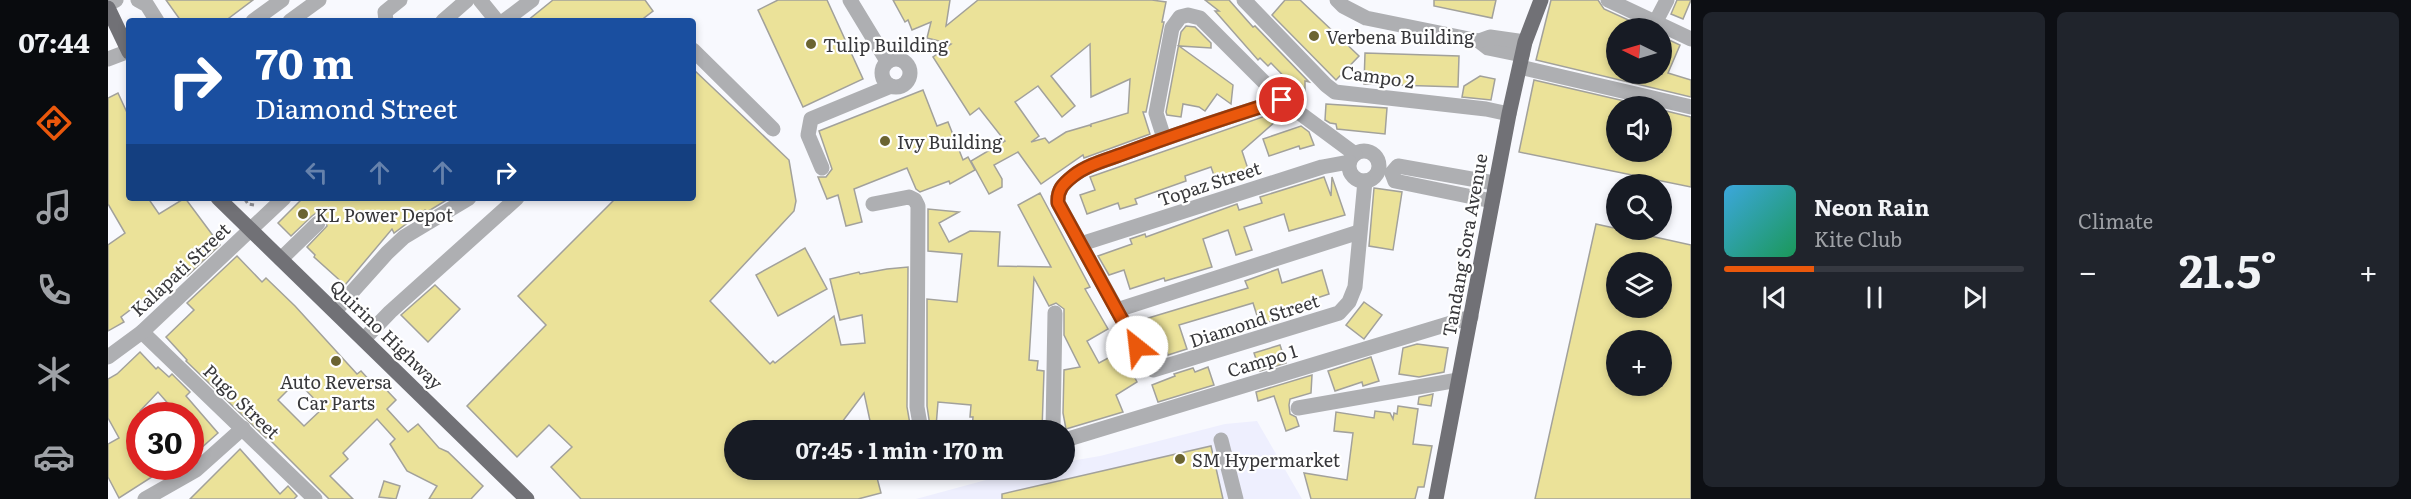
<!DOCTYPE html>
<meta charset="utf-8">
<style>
body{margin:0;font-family:Literata,serif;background:#20242c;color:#f1f3f6;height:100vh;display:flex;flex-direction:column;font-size:22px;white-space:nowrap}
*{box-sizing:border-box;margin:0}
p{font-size:20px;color:#9ea1a6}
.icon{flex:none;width:33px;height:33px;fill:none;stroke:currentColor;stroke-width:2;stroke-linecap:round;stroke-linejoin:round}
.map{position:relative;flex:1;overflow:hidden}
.details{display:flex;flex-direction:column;gap:12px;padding:12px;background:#0d0f14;width:720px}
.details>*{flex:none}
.banner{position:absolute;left:18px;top:18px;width:570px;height:183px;border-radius:6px;box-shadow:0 3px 9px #0003;background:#1a4fa0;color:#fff;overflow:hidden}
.needle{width:39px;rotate:275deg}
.fabs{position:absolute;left:1498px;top:18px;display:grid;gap:12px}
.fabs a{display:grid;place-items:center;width:66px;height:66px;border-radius:50%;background:#171b24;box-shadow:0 3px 9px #0003;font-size:30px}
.speed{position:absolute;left:18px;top:402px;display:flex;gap:12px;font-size:30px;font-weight:700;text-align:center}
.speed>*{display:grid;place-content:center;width:78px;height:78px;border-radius:50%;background:#171b24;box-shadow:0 3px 9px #0003;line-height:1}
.speed .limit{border:9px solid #d22;background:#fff;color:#111}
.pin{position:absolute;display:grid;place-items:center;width:51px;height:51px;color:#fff;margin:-26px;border:3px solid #fff;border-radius:50%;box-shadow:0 2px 6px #0007}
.me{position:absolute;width:66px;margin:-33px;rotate:331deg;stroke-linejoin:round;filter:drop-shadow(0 0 4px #0008)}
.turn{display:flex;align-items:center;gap:21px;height:126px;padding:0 30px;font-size:27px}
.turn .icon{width:78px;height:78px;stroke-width:2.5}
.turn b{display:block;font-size:42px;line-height:51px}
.lanes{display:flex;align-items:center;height:57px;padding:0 30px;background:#0003;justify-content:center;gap:30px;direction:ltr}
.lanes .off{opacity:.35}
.big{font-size:45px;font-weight:700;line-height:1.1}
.details .widget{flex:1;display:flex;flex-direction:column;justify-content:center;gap:9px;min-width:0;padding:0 21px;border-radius:9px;background:#20242c}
.song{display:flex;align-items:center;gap:18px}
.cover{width:72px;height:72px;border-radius:9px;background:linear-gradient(135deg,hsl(200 70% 55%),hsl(150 70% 35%))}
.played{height:6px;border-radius:3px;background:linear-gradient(90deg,#ea580c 30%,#363941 30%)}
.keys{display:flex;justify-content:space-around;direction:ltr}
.heat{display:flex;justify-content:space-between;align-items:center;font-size:33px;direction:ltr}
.details .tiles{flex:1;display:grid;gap:12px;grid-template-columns:repeat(2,1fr)}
.trip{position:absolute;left:616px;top:420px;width:351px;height:60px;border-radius:30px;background:#171b24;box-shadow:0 3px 9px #0003;font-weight:700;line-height:60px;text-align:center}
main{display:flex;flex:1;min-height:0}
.dock{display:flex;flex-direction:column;width:108px;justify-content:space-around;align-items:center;background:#090b0e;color:#9ea1a6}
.dock .icon{width:42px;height:42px}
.dock .active{color:#ea580c}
.dock b{font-size:27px;color:#f1f3f6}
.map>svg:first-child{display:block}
.built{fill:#eeeffe}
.building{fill:#ebe299;stroke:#a2a19b;stroke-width:1.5;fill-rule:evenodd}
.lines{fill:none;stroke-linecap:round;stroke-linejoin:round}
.path{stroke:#939397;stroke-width:3;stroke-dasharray:6 3;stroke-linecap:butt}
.minor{stroke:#aeafb2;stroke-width:15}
.major{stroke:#717176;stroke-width:15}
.route-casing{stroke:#983908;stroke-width:15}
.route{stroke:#ea580c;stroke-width:10}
.poi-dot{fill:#6b6431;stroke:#fff;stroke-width:2}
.labels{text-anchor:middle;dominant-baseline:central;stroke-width:4.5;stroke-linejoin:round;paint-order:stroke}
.poi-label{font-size:18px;fill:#38383b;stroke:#fff;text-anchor:start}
.street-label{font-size:18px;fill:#38383b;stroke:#fff}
</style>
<main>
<nav class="dock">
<b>07:44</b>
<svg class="icon active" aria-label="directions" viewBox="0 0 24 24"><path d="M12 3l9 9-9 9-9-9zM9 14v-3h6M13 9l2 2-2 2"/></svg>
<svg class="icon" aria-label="music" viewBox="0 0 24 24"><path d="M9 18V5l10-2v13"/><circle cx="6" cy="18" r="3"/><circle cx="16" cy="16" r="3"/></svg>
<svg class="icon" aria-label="phone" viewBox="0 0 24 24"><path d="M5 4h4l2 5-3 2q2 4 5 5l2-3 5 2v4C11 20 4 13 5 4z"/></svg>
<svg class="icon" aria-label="climate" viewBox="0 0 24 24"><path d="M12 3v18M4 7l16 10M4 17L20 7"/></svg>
<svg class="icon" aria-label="car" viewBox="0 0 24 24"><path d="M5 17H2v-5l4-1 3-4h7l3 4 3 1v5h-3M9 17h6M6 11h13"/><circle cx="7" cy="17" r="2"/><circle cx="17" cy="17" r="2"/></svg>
</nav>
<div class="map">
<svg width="1583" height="499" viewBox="0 0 1583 499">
<rect width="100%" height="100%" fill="#f8f9fe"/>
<polygon class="built" points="1149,421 1194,499 808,499 915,470 957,470 957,462 992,456 1117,424"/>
<g class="building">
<polygon points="58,0 145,0 117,21 73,21"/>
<polygon points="445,0 537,0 545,11 532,21 419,21"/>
<polygon points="670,0 719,0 755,79 695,107 650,10"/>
<path d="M785,0H842L838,26L870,0H1044L1058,2L1054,22H1056L1038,112H1035L1042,134L976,158L975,155L933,184L910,152L886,165L894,179V187L881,194L863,161L897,141L871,108L862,115L825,57L843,44L819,38L823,22L804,30L800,20L797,22ZM982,44L983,97L1022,79L1020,113L983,124V127L982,125L958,132L941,143L937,138L923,142L931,136L907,102L930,86L954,117L967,106L943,76Z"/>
<polygon points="1097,0 1121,0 1145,27 1147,26 1201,82 1197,81 1197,98 1163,63 1160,66 1152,58 1150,60 1107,11 1111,11"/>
<polygon points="1177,0 1192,0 1251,56 1228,80 1164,15"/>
<polygon points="1326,0 1388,0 1384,18 1326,6"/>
<polygon points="1443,0 1490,0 1496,9 1538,28 1509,28 1509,74 1554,74 1554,45 1557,38 1572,45 1560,73 1583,80 1583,97 1428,60"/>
<polygon points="1569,0 1583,0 1575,19 1563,14"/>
<polygon points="1078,26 1087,27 1103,43 1103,48 1071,46 1125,85 1123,104 1109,94 1097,111 1091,107 1075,104 1073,117 1059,115 1058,112 1073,32"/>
<polygon points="1257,53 1351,56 1350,87 1256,84"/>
<polygon points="585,69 681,160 688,201 686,211 602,301 662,364 665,361 667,363 726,316 733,345 757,343 754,315 732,320 722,279 751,272 752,274 779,269 800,267 799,407 803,430 764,430 756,393 728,430 627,430 627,470 767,470 773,493 750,499 473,499 443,467 464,447 441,425 409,457 359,406 438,325 410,296 508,198 585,198"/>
<polygon points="1372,76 1387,79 1383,100 1354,97 1356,86"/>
<polygon points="1426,80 1538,106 1509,106 1509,152 1554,152 1554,110 1583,117 1583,187 1411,152"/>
<polygon points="815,90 829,126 840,122 855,160 860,157 867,170 842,184 841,181 812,192 808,189 799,168 746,189 754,222 738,226 730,195 719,199 710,177 718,177 724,169 711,131"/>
<polygon points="10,93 21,117 21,198 40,198 51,214 77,198 112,245 79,276 75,270 13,317 16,322 0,331 0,245 17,233 0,204 0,98"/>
<polygon points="1218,104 1279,108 1277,134 1229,129 1228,124 1222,123 1217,120"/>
<polygon points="1172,111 1176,114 1134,151 1140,169 1108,181 1103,167 1077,176 1078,181 1027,199 1029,204 1012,209 1010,203 979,214 972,195 987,190 982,177"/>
<polygon points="1193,126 1201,132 1206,145 1192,149 1191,146 1161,156 1155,139"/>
<polygon points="1216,177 1223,196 1224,177 1237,215 1181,231 1176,214 1136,227 1144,250 1128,255 1120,230 1095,239 1104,267 1057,281 1056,278 1022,289 1016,270 1001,275 990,256 1024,244 1022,239 1037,234 1038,237 1129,204 1131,210 1154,203 1152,197"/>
<polygon points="1266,188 1294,192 1285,250 1261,246"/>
<polygon points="932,193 982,287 977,289 1000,329 979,341 991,363 1013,351 1029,382 1008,395 1015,412 958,429 955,413 956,370 972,367 956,335 956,309 948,303 941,306 926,278 921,360 930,361 929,370 936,371 934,430 864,430 865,417 862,417 863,405 830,402 828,427 822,426 819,406 819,299 849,302 854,254 820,251 820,209 851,212 831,223 841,242 862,231 892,232 890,266 943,267 910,205"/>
<polygon points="195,198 342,198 319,212 317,210 286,233 284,229 237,285 206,257 207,255 199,247 219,226 217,216 208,213 204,216 183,236 170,223"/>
<path d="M1488,224L1583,245V499H1427ZM1509,262H1554V308H1509ZM1509,340H1554V386H1509Z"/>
<polygon points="697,248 719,289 670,316 648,275"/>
<path d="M129,256L154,282L158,278L187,306L249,374L253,371L265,384L269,380L288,400L279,409L300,432L310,424L331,448L340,452L375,486L363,499H321L329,486L299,471L282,444L287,439L269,419L235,453L240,459L222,476L245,499H221L159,437L158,438L78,361L79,360L58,337L86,310L79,303ZM189,381L215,408L196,426L170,400Z"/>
<polygon points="1170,269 1174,283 1214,270 1221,294 1164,313 1167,320 1152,325 1145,303 1071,325 1079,349 1060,355 1052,331 1035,337 1027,322 1140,288 1137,281"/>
<polygon points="327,285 352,309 320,342 293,315"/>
<polygon points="1256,302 1274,315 1256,339 1238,325"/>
<polygon points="1309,344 1340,348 1336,372 1311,377 1291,374 1295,348"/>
<polygon points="1172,345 1178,363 1152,371 1146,353"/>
<polygon points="32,352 48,369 50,367 61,377 64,374 82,392 78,396 110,433 82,458 82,416 71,416 50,392 32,411 32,466 61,466 11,498 0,477 0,444 11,438 0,418 0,379 9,374"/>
<polygon points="1263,357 1271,381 1255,386 1254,382 1227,391 1220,371"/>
<polygon points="1100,367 1106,385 1050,402 1044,385 1067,376 1066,374 1085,368 1087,372"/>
<polygon points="1204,375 1203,393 1182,399 1181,405 1182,414 1188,417 1191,426 1178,431 1166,396 1150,401 1148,392"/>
<polygon points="1325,394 1323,406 1310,404 1311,397"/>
<polygon points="1290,406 1310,409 1305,444 1324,446 1316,487 1310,487 1307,499 1203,499 1196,473 1239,480 1245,433 1226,431 1228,412 1266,418 1267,411 1282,413 1285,419 1286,413 1289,414"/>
<polygon points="1103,446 1115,499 894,499 894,494"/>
<polygon points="132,449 172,494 180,486 189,496 186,499 82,499"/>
<polygon points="276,481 292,486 288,499 271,497"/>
</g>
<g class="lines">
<polyline class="path" points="136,198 140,204 146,205"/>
<g class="minor">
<polyline points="30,0 39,5 49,21"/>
<polyline points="372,0 389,21"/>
<polyline points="742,0 779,61"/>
<polyline points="1136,0 1218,85 1227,92 1378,109 1401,114"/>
<polyline points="1229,0 1235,6 1258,18 1371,41 1380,48 1414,55"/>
<polyline points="1500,0 1583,39"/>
<polyline points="0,4 8,0"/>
<polyline points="145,21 174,0"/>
<polyline points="182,21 211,0"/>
<polyline points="278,21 277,12 292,0"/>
<polyline points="335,21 359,0"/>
<polyline points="396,21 424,0"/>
<polyline points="1547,23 1559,0"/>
<polyline points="1371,41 1382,37 1417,42"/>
<polyline points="585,50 665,129"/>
<polyline points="0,59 21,51"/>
<circle cx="788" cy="73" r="14"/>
<polyline points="1412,67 1583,107"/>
<polyline points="1056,138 1048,113 1064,28 1072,17 1080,15 1092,18 1174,100"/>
<circle cx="1256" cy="166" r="15"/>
<path d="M1247,154L1174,100C1123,116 1071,133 1020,152C1002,159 980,164 965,176C955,184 949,190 950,203L1040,366L1045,370L1231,313L1241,302L1247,287L1257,181"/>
<polyline points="714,168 700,135 703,119 783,86"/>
<polyline points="1284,173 1287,181 1384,201"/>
<polyline points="1284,173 1290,166 1386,183"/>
<polyline points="765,204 801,197 807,200 810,206 809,407 813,430"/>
<polyline points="973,244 1214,167 1241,162"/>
<polyline points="173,259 210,223"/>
<polyline points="1009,310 1251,232"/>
<polyline points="227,311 279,253 296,237 361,198"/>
<polyline points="34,332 207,499"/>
<polyline points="256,339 282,312 409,198"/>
<polyline points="0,357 34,332 176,198"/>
<polyline points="1190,408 1350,380"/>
<polyline points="945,430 947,313"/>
<polyline points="957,440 1363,317"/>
<polyline points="1113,440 1128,499"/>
<polyline points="37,499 88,470 135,428"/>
</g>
<g class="major">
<polyline points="0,8 21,52"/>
<polyline points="110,198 419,499"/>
<polyline points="1328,499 1401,114 1417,42 1433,0"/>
</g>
</g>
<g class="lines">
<g class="route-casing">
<path id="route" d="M1029,347L950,203C949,190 955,184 965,176C980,164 1002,159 1020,152C1071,133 1123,116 1174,100"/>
</g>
<use href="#route" class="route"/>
</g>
<g class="poi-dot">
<circle cx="1206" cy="36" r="6"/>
<circle cx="703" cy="44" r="6"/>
<circle cx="777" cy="141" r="6"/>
<circle cx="195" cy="214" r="6"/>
<circle cx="228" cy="361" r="6"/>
<circle cx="1072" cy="459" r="6"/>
</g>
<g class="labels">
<g class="poi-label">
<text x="1218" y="36">Verbena Building</text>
<text x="715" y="44">Tulip Building</text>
<text x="789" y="141">Ivy Building</text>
<text x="207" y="214">KL Power Depot</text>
<text x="228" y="381" text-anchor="middle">Auto Reversa<tspan x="228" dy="21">Car Parts</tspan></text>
<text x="1084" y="459">SM Hypermarket</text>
</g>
<g class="street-label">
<text transform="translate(1270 76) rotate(8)">Campo 2</text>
<text transform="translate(1101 183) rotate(-18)">Topaz Street</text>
<text transform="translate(1356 245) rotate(-80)">Tandang Sora Avenue</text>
<text transform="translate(72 269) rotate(-43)">Kalapati Street</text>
<text transform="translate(1146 320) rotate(-18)">Diamond Street</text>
<text transform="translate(279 334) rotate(44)">Quirino Highway</text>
<text transform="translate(1154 360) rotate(-17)">Campo 1</text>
<text transform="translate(134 401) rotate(44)">Pugo Street</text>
</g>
</g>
</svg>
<div class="fabs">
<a><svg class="needle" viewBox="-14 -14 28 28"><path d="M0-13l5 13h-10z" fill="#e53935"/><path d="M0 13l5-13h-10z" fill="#9ea1a6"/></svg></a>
<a><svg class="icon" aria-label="sound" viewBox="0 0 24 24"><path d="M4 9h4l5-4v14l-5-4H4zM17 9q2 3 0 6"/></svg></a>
<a><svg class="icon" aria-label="search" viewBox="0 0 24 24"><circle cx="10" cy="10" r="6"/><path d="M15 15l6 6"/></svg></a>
<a><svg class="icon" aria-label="layers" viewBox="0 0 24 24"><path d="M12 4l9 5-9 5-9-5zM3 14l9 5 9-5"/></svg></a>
<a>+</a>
</div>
<div class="speed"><div class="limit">30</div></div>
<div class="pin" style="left:1174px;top:100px;background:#d93025"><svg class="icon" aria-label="arrive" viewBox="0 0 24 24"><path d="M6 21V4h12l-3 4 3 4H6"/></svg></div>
<svg class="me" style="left:1029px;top:347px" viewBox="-20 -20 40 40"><circle r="19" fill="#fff"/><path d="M0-13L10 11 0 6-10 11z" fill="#ea580c"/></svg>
<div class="trip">07:45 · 1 min · 170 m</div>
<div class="banner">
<div class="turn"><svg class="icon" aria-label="right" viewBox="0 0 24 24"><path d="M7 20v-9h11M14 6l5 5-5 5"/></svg><div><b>70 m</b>Diamond Street</div></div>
<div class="lanes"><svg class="icon off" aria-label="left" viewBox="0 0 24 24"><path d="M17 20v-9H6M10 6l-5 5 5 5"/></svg><svg class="icon off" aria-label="ahead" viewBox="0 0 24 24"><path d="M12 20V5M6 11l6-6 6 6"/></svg><svg class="icon off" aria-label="ahead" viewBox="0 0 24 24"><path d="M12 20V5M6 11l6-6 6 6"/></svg><svg class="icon" aria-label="right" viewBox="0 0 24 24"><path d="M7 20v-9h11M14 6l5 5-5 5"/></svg></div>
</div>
</div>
<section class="details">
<div class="tiles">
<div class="widget">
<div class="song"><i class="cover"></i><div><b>Neon Rain</b><p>Kite Club</p></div></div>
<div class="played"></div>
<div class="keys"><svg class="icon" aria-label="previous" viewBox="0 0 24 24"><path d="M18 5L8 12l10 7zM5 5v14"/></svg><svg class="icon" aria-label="pause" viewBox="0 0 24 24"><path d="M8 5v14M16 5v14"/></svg><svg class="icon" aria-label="next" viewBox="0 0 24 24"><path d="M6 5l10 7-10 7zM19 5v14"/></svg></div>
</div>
<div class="widget"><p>Climate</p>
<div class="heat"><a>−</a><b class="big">21.5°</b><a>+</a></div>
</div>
</div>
</section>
</main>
